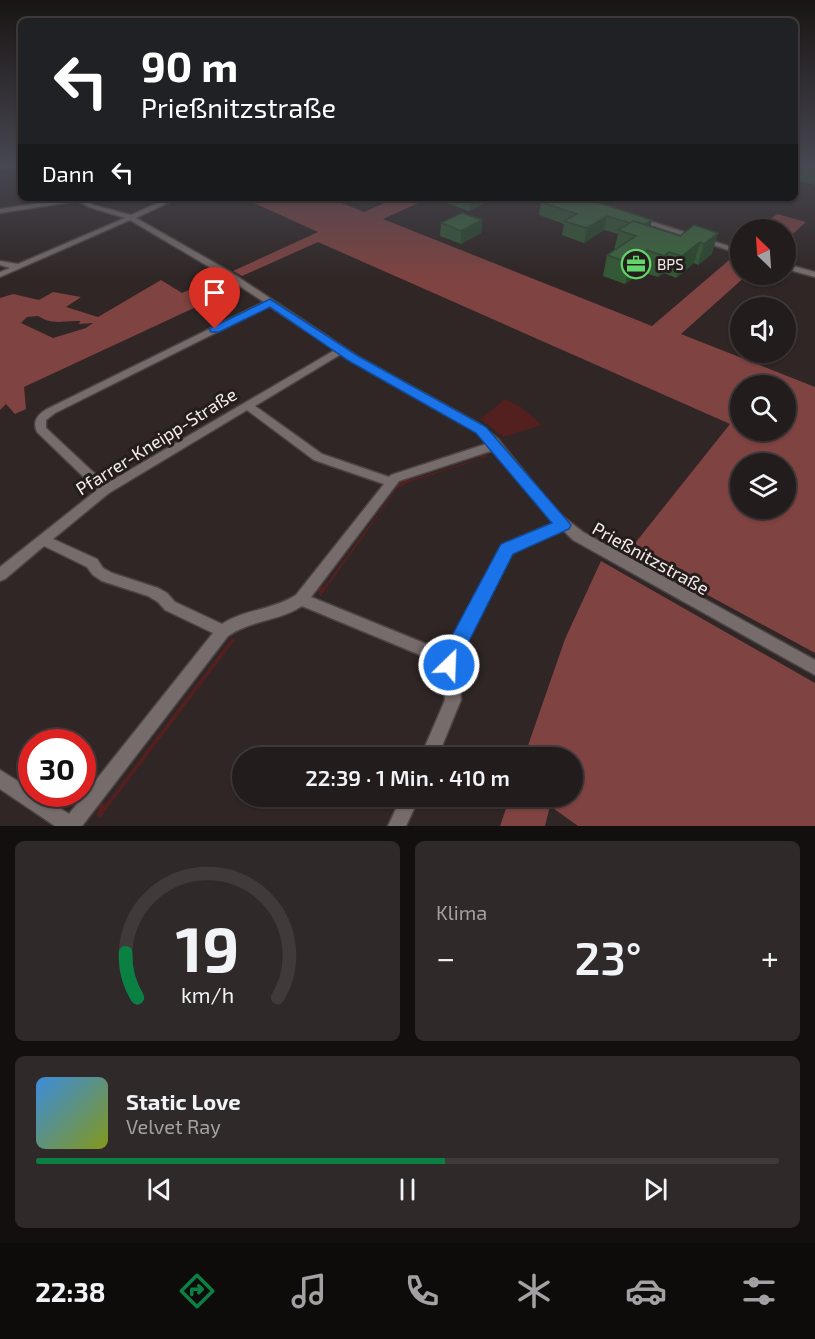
<!DOCTYPE html>
<html lang="de">
<meta charset="utf-8">
<style>
body{margin:0;font-family:"Exo 2",sans-serif;background:#2f2929;color:#f1f3f6;height:100vh;display:flex;flex-direction:column;font-size:22px;white-space:nowrap}
*{box-sizing:border-box;margin:0}
p{font-size:20px;color:#a3a1a3}
.icon{flex:none;width:33px;height:33px;fill:none;stroke:currentColor;stroke-width:2;stroke-linecap:round;stroke-linejoin:round}
.map{position:relative;height:826px;overflow:hidden}
.panel{display:flex;flex-direction:column;gap:15px;padding:15px;background:#130f0f;flex:1}
.panel>*{flex:none}
.banner{position:absolute;left:18px;top:18px;width:780px;height:183px;border-radius:9px;box-shadow:0 2px 4px #0004,0 0 0 2px #403a3b;background:#202124;color:#fff;overflow:hidden}
.needle{width:39px;rotate:335deg}
.controls{position:absolute;left:730px;top:219px;display:grid;gap:12px}
.controls a{display:grid;place-items:center;width:66px;height:66px;border-radius:50%;background:#231c1c;box-shadow:0 2px 4px #0004,0 0 0 2px #403a3b;font-size:30px}
.speed{position:absolute;left:18px;top:729px;display:flex;gap:12px;font-size:30px;font-weight:700;text-align:center}
.speed>*{display:grid;place-content:center;width:78px;height:78px;border-radius:50%;background:#231c1c;box-shadow:0 2px 4px #0004,0 0 0 2px #403a3b;line-height:1}
.speed .limit{border:9px solid #d22;background:#fff;color:#111}
.pin{position:absolute;display:grid;place-items:center;width:51px;height:51px;color:#fff;margin:-62px -26px;border-radius:50% 50% 50% 0;rotate:-45deg;box-shadow:0 0 6px #0007}
.pin .icon{rotate:45deg}
.me{position:absolute;width:66px;margin:-33px;rotate:24deg;stroke-linejoin:round;filter:drop-shadow(0 0 4px #0008)}
.turn{display:flex;align-items:center;gap:21px;height:126px;padding:0 24px;font-size:27px}
.turn .icon{width:78px;height:78px;stroke-width:2.5}
.turn b{display:block;font-size:42px;line-height:51px}
.then{display:flex;align-items:center;height:57px;padding:0 24px;background:#0003;gap:12px;font-size:22px}
.big{font-size:45px;font-weight:600;line-height:1.1}
.panel .widget{flex:1;display:flex;flex-direction:column;justify-content:center;gap:9px;min-width:0;padding:0 21px;border-radius:9px;background:#2f2929}
.panel .dial{align-items:center;gap:0}
.dial svg{height:156px;overflow:visible;fill:none;stroke:#403a3b;stroke-width:7;stroke-linecap:round;text-anchor:middle}
.dial text{fill:#f1f3f6;stroke:none}
.song{display:flex;align-items:center;gap:18px}
.cover{width:72px;height:72px;border-radius:9px;background:linear-gradient(135deg,hsl(210 70% 55%),hsl(70 70% 35%))}
.played{height:6px;border-radius:3px;background:linear-gradient(90deg,#0b8043 55%,#403a3b 55%)}
.keys{display:flex;justify-content:space-around;direction:ltr}
.heat{display:flex;justify-content:space-between;align-items:center;font-size:33px;direction:ltr}
.panel .tiles{flex:1;display:grid;gap:15px;grid-template-columns:1fr 1fr}
.widget:last-child{grid-column:span 2}
.trip{position:absolute;left:232px;top:747px;width:351px;height:60px;border-radius:30px;background:#231c1c;box-shadow:0 2px 4px #0004,0 0 0 2px #403a3b;font-weight:600;line-height:60px;text-align:center}
.menu{display:flex;height:96px;justify-content:space-around;align-items:center;background:#0e0b0b;color:#a3a1a3}
.menu .icon{width:42px;height:42px}
.menu .selected{color:#0b8043}
.menu b{font-size:27px;color:#f1f3f6}
.map>svg:first-child{display:block}
.green{fill:#54201f}
.forest{fill:#7f4341;fill-rule:evenodd}
.lines{fill:none;stroke-linecap:round;stroke-linejoin:round}
.street-casing{stroke:#4c4444;stroke-width:3}
.secondary-casing{stroke:#4c4444;stroke-width:2}
.street{fill:#766c6b;fill-rule:evenodd}
.secondary{fill:#896b69;fill-rule:evenodd}
.wall{fill:#335934}
.shaded-wall{fill:#29482b}
.building{fill:#3b673d;stroke:#29482b;stroke-width:1.5}
.route{fill:#1a73e8;stroke:#114b97;stroke-width:1.5}
.labels{text-anchor:middle;dominant-baseline:central;stroke-width:6;stroke-linejoin:round;paint-order:stroke}
.far-poi-label{font-size:15px;fill:#f3edec;stroke:#251d1c;text-anchor:start}
.street-label{font-size:18px;fill:#f3edec;stroke:#251d1c}
</style>
<div class="map">
<svg width="815" height="826" viewBox="0 0 815 826">
<rect width="100%" height="100%" fill="#2f2625"/>
<g class="green">
<polygon points="505,399 521,407 542,425 503,437 481,419"/>
<polygon points="480,455 490,456 410,482 398,488 320,597 318,589 320,586 324,587 397,488 397,484 408,478 410,480 481,458"/>
<polygon points="232,638 235,640 100,818 97,816 100,802 105,805"/>
</g>
<g class="forest">
<path d="M243,198H329L364,212L396,198H429L383,219L652,326L735,255L741,257V274L747,275L681,334L815,387V653L628,552L730,424L318,242L242,276L233,271L318,232ZM741,386H786V430H741ZM741,464H786V508H741Z"/>
<polygon points="777,214 806,222 786,240 786,230 758,229"/>
<path d="M221,276L239,287L24,387L26,409L15,414L6,404L0,410V298L13,294L39,300L53,292L81,297L66,307L98,317L161,280L182,293ZM38,316C54,326 64,320 80,321L79,324L93,323L86,328L53,338L21,323L27,317Z"/>
<polygon points="601,561 815,683 815,826 578,826 550,806 545,826 500,826 510,797 573,796 573,758 524,757 565,639"/>
</g>
<g class="lines">
<g class="street-casing">
<g id="street">
<path d="M73,198H83L93,205L131,215L169,198H178L136,218L229,271L357,356L478,423L498,439L557,512L583,532L815,660V675L573,540L563,530L516,551L510,556L457,660L461,700L437,758H420L445,700L442,664L302,606C280,621 251,620 228,636L82,826H55L0,789V770L32,790V794H38L69,814L213,633L165,610L158,602L148,596L102,581L93,575L87,567L44,546L5,579L0,581V567L97,490L37,432C32,421 38,414 47,409L264,302L223,275L130,220L0,277V272L10,268L0,265V261L18,264L125,218L89,207L78,201L0,213V209ZM269,306L335,350L106,484L46,428V420L55,413ZM341,354L470,427L489,443L391,475L389,477L322,454L255,406ZM247,410L314,460L384,484L296,595C273,610 245,609 222,624L175,602L167,593L158,588L112,573L103,568L97,559L53,539L109,493ZM494,450L549,518L554,523L506,543L500,548L446,652L311,597L399,481Z"/>
<polygon points="640,218 741,250 741,254 638,221 638,219"/>
<polygon points="786,264 815,272 815,277 786,269"/>
<polygon points="402,796 420,796 406,826 388,826"/>
</g>
</g>
<g class="secondary-casing">
<polygon id="secondary" points="9,164 21,164 0,170 0,166"/>
</g>
<use href="#street" class="street"/>
<use href="#secondary" class="secondary"/>
</g>
<g class="wall">
<polygon points="796,164 815,164 815,185 795,180"/>
<polygon points="433,198 494,198 469,211"/>
<polygon points="548,198 651,226 680,236 694,225 712,254 698,265 694,263 676,278 664,273 658,277 642,272 625,284 603,276 607,255 614,250 618,234 604,230 584,243 562,235 564,224 539,215 541,202"/>
<polygon points="482,220 481,233 461,244 440,236 441,223"/>
</g>
<g class="shaded-wall">
<polygon points="470,198 494,198 469,211"/>
<polygon points="607,216 604,230 584,243 587,228"/>
<polygon points="482,220 481,233 461,244 461,231"/>
<polygon points="652,220 649,234 642,227"/>
<polygon points="718,233 712,254 698,265 704,244"/>
<polygon points="700,242 694,263 676,278 682,256"/>
<polygon points="647,250 642,272 625,284 630,263"/>
<polygon points="669,252 664,273 658,277 664,256"/>
</g>
<g class="building">
<polygon points="795,164 815,164 815,168"/>
<polygon points="548,198 584,198 652,220 645,224 633,221 630,223 607,216 587,228 564,221 577,214 541,202"/>
<polygon points="462,213 482,220 461,231 441,223"/>
<polygon points="633,221 680,236 694,225 718,233 704,244 700,242 682,256 669,252 664,256 647,250 630,263 607,255 636,236 618,230"/>
</g>
<linearGradient id="sky" x2="0" y2="1"><stop stop-color="#1a1514"/><stop offset="0.59" stop-color="#474751"/><stop offset="1" stop-color="#474751" stop-opacity="0"/></linearGradient>
<rect width="815" height="279" fill="url(#sky)"/>
<polygon class="route" points="270,299 358,356 486,427 571,525 569,529 513,554 459,661 456,671 449,674 442,671 439,660 501,544 552,523 476,433 349,361 270,307 219,332 211,332 209,329"/>
<defs>
<g id="office-ring" transform="scale(1.5)"><circle r="9.5" fill="#251d1c" stroke="#62d469" stroke-width="1.5"/><path d="M-6-3h4V-5.5h4V-3h4V5H-6ZM-1-4.5V-3h2v-1.5ZM-6 0V1H6V0Z" fill="#62d469"/></g>
</defs>
<g fill-rule="evenodd">
<use href="#office-ring" x="636" y="264"/>
</g>
<g class="labels">
<g class="far-poi-label">
<text x="657" y="264">BPS</text>
</g>
<g class="street-label">
<text transform="translate(156 441) rotate(-32)">Pfarrer-Kneipp-Straße</text>
<text transform="translate(651 558) rotate(29)">Prießnitzstraße</text>
</g>
</g>
</svg>
<div class="controls">
<a><svg class="needle" viewBox="-14 -14 28 28"><path d="M0-13l5 13h-10z" fill="#e53935"/><path d="M0 13l5-13h-10z" fill="#a3a1a3"/></svg></a>
<a><svg class="icon" aria-label="sound" viewBox="0 0 24 24"><path d="M4 9h4l5-4v14l-5-4H4zM17 9q2 3 0 6"/></svg></a>
<a><svg class="icon" aria-label="search" viewBox="0 0 24 24"><circle cx="10" cy="10" r="6"/><path d="M15 15l6 6"/></svg></a>
<a><svg class="icon" aria-label="layers" viewBox="0 0 24 24"><path d="M12 4l9 5-9 5-9-5zM3 14l9 5 9-5"/></svg></a>
</div>
<div class="speed"><div class="limit">30</div></div>
<div class="pin" style="left:215px;top:329px;background:#d93025"><svg class="icon" aria-label="arrive" viewBox="0 0 24 24"><path d="M6 21V4h12l-3 4 3 4H6"/></svg></div>
<svg class="me" style="left:449px;top:665px" viewBox="-20 -20 40 40"><circle r="17" fill="#1a73e8" stroke="#fff" stroke-width="3"/><path d="M0-11L8 9 0 5-8 9z" fill="#fff"/></svg>
<div class="trip">22:39 · 1 Min. · 410 m</div>
<div class="banner">
<div class="turn"><svg class="icon" aria-label="left" viewBox="0 0 24 24"><path d="M17 20v-9H6M10 6l-5 5 5 5"/></svg><div><b>90 m</b>Prießnitzstraße</div></div>
<div class="then">Dann<svg class="icon" aria-label="left" viewBox="0 0 24 24"><path d="M17 20v-9H6M10 6l-5 5 5 5"/></svg></div>
</div>
</div>
<section class="panel">
<div class="tiles">
<div class="widget dial"><svg viewBox="0 0 100 80">
<path d="M14 69A42 42 0 1 1 86 69"/>
<path d="M14 69A42 42 0 0 1 8 46" stroke="#0b8043"/>
<text x="50" y="56" font-size="32" font-weight="700">19</text>
<text x="50" y="72" font-size="11">km/h</text>
</svg></div>
<div class="widget"><p>Klima</p>
<div class="heat"><a>−</a><b class="big">23°</b><a>+</a></div>
</div>
<div class="widget">
<div class="song"><i class="cover"></i><div><b>Static Love</b><p>Velvet Ray</p></div></div>
<div class="played"></div>
<div class="keys"><svg class="icon" aria-label="previous" viewBox="0 0 24 24"><path d="M18 5L8 12l10 7zM5 5v14"/></svg><svg class="icon" aria-label="pause" viewBox="0 0 24 24"><path d="M8 5v14M16 5v14"/></svg><svg class="icon" aria-label="next" viewBox="0 0 24 24"><path d="M6 5l10 7-10 7zM19 5v14"/></svg></div>
</div>
</div>
</section>
<nav class="menu">
<b>22:38</b>
<svg class="icon selected" aria-label="directions" viewBox="0 0 24 24"><path d="M12 3l9 9-9 9-9-9zM9 14v-3h6M13 9l2 2-2 2"/></svg>
<svg class="icon" aria-label="music" viewBox="0 0 24 24"><path d="M9 18V5l10-2v13"/><circle cx="6" cy="18" r="3"/><circle cx="16" cy="16" r="3"/></svg>
<svg class="icon" aria-label="phone" viewBox="0 0 24 24"><path d="M5 4h4l2 5-3 2q2 4 5 5l2-3 5 2v4C11 20 4 13 5 4z"/></svg>
<svg class="icon" aria-label="climate" viewBox="0 0 24 24"><path d="M12 3v18M4 7l16 10M4 17L20 7"/></svg>
<svg class="icon" aria-label="car" viewBox="0 0 24 24"><path d="M5 17H2v-5l4-1 3-4h7l3 4 3 1v5h-3M9 17h6M6 11h13"/><circle cx="7" cy="17" r="2"/><circle cx="17" cy="17" r="2"/></svg>
<svg class="icon" aria-label="filters" viewBox="0 0 24 24"><path d="M4 7h16M4 17h16"/><circle cx="9" cy="7" r="2"/><circle cx="15" cy="17" r="2"/></svg>
</nav>
